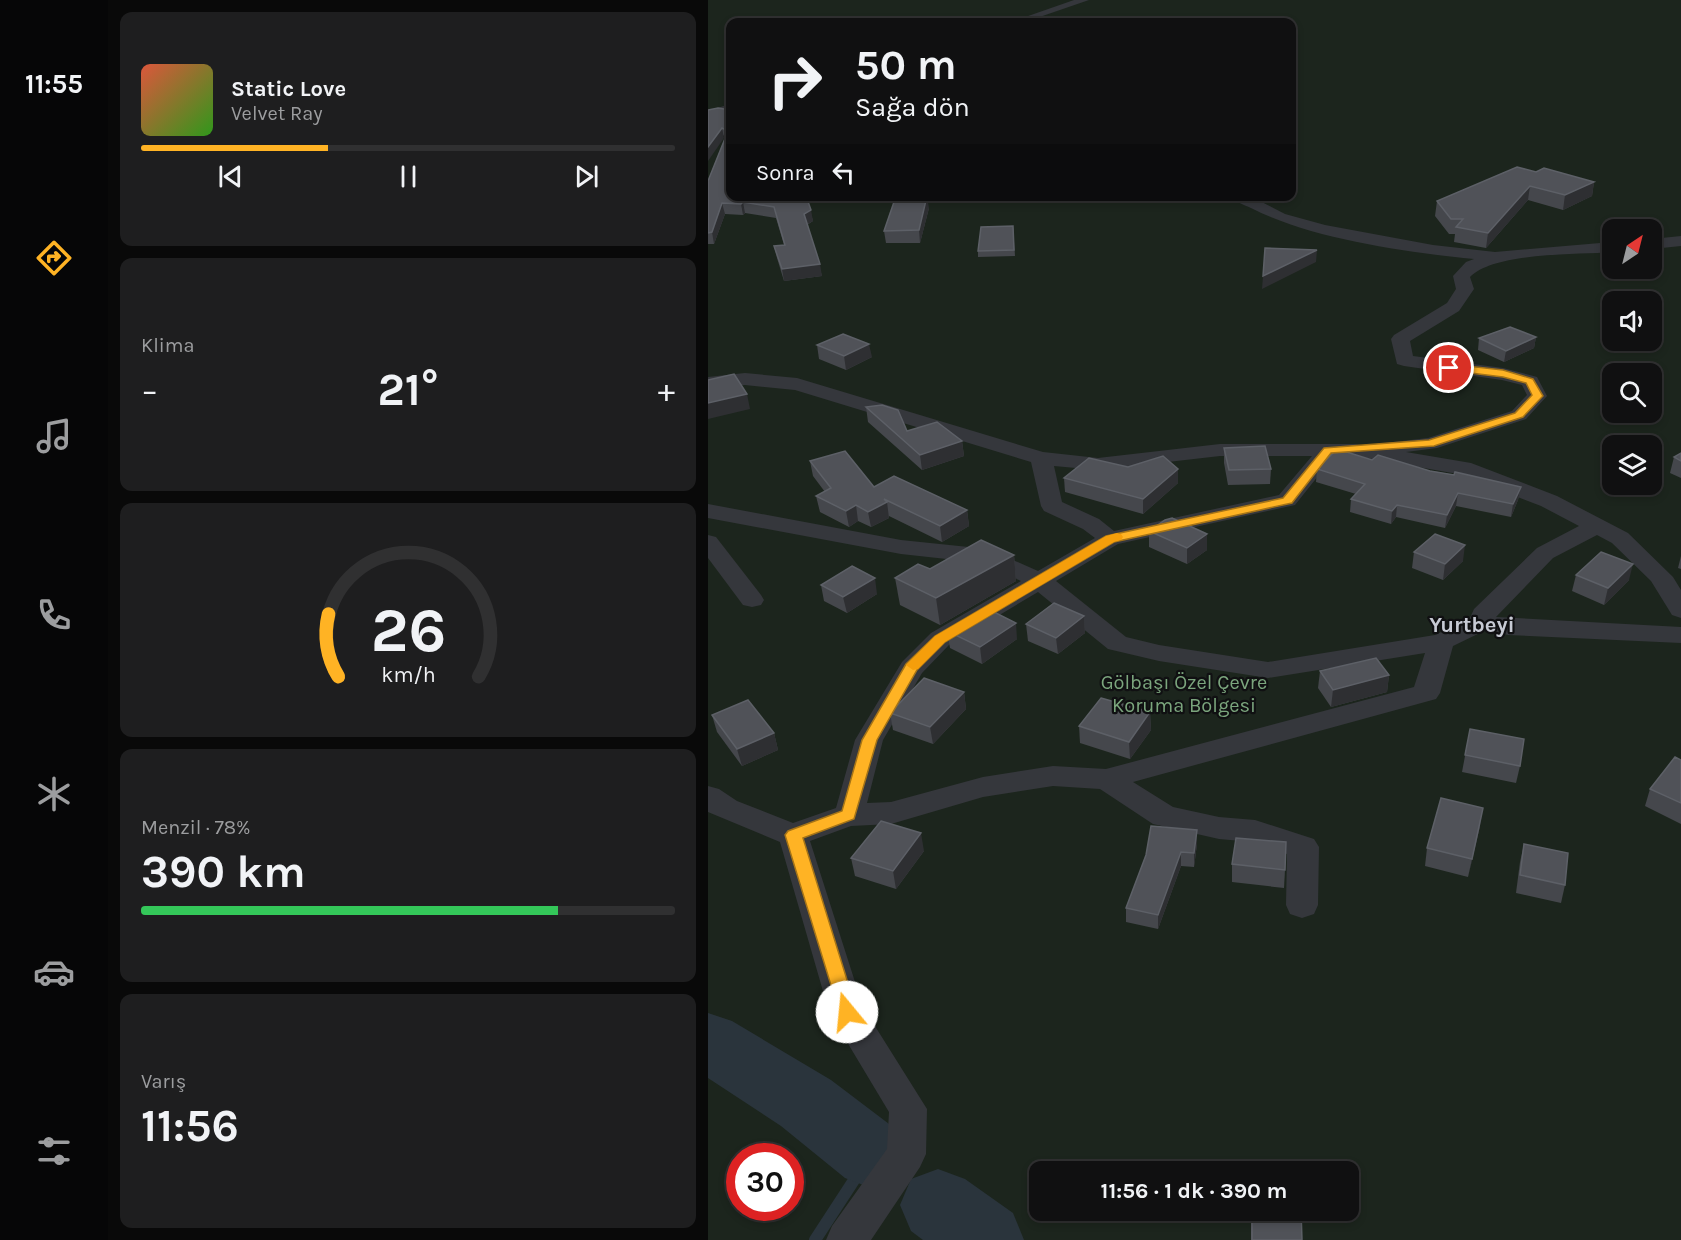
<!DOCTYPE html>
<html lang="tr">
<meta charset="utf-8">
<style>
body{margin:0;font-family:Karla,sans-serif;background:#1e1e1f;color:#f1f3f6;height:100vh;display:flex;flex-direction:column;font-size:22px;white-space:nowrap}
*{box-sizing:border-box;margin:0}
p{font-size:20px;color:#9c9d9f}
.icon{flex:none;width:33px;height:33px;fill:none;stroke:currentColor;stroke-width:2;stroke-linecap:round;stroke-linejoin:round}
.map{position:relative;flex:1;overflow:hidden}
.drawer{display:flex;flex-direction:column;gap:12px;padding:12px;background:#090909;width:600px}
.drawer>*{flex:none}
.banner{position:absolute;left:18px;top:18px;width:570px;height:183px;border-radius:12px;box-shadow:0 3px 9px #0003,0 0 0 2px #303031;background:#101011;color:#f1f3f6;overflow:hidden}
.needle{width:39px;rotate:35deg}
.tools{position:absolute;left:894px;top:219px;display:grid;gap:12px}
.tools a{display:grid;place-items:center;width:60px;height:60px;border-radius:12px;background:#101011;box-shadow:0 3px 9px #0003,0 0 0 2px #303031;font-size:30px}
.speed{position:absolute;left:18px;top:1143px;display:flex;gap:12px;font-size:30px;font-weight:700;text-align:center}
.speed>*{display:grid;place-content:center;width:78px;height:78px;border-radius:50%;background:#101011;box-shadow:0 3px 9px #0003,0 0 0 2px #303031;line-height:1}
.speed .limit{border:9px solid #d22;background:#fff;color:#111}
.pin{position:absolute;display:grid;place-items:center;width:51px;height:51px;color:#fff;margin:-26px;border:3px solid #fff;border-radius:50%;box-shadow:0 2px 6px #0007}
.me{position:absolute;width:66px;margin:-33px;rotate:343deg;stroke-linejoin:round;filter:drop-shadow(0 0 4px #0008)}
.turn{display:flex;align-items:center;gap:21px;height:126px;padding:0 30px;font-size:27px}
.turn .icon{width:78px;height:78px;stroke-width:2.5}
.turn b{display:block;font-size:42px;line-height:51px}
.then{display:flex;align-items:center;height:57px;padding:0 30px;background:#0003;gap:12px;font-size:22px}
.big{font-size:45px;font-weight:700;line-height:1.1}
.drawer .widget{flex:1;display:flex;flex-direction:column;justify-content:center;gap:9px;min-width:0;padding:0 21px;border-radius:12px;background:#1e1e1f}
.drawer .dial{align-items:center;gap:0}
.dial svg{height:156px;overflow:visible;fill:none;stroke:#303031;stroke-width:7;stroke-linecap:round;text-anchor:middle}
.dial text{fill:#f1f3f6;stroke:none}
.song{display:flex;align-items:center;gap:18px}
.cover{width:72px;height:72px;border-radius:9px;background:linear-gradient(135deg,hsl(10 70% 55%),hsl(110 70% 35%))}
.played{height:6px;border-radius:3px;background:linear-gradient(90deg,#ffb324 35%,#303031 35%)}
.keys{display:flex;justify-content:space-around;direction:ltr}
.heat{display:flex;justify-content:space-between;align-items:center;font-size:33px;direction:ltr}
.charge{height:9px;border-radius:4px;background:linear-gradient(90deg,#34c759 78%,#303031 0)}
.trip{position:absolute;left:321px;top:1161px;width:330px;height:60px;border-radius:12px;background:#101011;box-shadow:0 3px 9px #0003,0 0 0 2px #303031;font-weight:700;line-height:60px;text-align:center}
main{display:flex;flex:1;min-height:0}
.tab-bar{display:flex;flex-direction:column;width:108px;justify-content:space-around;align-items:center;background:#060607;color:#9c9d9f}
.tab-bar .icon{width:42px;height:42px}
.tab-bar .on{color:#ffb324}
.tab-bar b{font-size:27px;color:#f1f3f6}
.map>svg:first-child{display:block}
.green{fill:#1c251d;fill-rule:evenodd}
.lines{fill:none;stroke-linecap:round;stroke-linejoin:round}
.stream{stroke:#2a343c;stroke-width:12}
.river{fill:#2a343c;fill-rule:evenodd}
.minor{fill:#35373c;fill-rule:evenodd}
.wall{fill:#45474c}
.shaded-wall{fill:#2e2f32}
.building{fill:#505258;stroke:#5d6067;stroke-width:1.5}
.route{fill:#ffb324;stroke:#a67417;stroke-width:1.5}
.slow{fill:#f59e0b}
.labels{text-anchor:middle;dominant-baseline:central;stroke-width:4.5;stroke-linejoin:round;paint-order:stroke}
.park-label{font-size:20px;fill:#7ba57d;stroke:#101012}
.quarter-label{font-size:22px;font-weight:bold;fill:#c7cad4;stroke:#101012}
</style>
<main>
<nav class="tab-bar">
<b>11:55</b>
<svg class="icon on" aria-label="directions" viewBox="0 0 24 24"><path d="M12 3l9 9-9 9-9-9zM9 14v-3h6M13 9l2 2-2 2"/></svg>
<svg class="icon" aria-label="music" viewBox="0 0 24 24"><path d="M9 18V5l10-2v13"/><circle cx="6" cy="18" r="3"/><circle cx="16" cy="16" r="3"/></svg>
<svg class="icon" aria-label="phone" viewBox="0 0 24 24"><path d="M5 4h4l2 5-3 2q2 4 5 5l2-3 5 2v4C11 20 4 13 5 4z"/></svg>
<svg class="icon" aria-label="climate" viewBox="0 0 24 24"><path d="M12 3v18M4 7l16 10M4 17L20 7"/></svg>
<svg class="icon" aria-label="car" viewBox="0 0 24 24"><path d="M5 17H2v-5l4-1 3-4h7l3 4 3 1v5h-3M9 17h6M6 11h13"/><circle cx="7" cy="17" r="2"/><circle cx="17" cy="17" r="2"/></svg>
<svg class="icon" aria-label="filters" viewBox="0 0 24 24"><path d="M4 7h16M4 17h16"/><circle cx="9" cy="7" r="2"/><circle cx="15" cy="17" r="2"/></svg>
</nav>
<section class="drawer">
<div class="widget">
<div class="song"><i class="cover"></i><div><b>Static Love</b><p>Velvet Ray</p></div></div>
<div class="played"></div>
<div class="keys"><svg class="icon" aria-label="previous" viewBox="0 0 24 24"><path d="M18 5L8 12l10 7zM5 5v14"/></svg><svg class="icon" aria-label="pause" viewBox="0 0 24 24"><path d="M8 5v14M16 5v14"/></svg><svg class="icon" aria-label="next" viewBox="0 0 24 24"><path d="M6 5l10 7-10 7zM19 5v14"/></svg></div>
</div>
<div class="widget"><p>Klima</p>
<div class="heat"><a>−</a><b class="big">21°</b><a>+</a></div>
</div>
<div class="widget dial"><svg viewBox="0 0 100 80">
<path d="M14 69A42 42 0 1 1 86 69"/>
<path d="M14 69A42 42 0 0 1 9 37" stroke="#ffb324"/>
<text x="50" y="56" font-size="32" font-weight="700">26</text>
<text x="50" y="72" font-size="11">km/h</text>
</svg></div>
<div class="widget"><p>Menzil · 78%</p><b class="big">390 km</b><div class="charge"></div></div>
<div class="widget"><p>Varış</p><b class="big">11:56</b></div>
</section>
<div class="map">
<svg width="973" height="1240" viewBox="0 0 973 1240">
<rect width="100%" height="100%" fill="#151517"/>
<path class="green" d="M0,0H973V1240H0ZM22,22H584V196H22ZM904,230H944V268H904ZM904,302H944V340H904ZM904,374H944V412H904ZM904,446H944V484H904ZM32,1156H82V1208H32ZM332,1172H640V1210H332Z"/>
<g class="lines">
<polyline class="stream" points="107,1240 163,1154"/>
<g class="river">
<polygon points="0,1013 24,1021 123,1080 189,1130 200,1154 189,1178 163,1188 137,1178 73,1126 0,1078"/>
<polygon points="230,1169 257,1179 305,1213 316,1240 215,1240 203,1231 192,1205 203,1179"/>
</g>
<g class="minor">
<polygon points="366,0 381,0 317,22 303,22"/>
<polygon points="22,104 22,112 0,119 0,111"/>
<path d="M523,196H542L577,214L617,225L725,245L787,252L904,242V252C868,255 786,252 762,277L766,289L751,311L702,341L705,356L795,368L829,377L839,396L818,419L729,448L698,452L763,463L849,496L920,533L965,577L973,590V618L964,615L943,581L904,543L889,535L845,558L788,617L973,627V643L800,635L778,630L745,646L732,693L728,699L425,782L465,807L511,817L547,820L606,839L611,847L610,905L606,914L594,918L582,914L578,905L579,854L545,842L511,839L445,824L392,789L345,786L275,797L183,824L143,826L102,841L155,1007L219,1109L218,1154L212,1167L163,1240H118L124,1226L179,1149L181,1112L121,1012L72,842L0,812V786L11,789L29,801L85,823L128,808L147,740L194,662L223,633L313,581L275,563L193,554L0,518V504L193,540L280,549L330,571L387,538L375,529L336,511L333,506L323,462L87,390L37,385L0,389V377L37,373L89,378L335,452L390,458L512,444H647L674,448L677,443L720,438L804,411L819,395L814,385L794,380L696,366L689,364L683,339L686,335L739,303L748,289L745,276L758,262L766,259C697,252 603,239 543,208C536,205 528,202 523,196ZM512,456H604L571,495L406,531L391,519L354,502L346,466L390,470ZM626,456H647L750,474L833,506L871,526L829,548L766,609L762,618L727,635L560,662L451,645L418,637L348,581L410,544L587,505ZM330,592L400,649L451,661L560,678L717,653L706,687L398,769L345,766L275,777L183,802L159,803L175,740L214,673L241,645Z"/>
<polygon points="973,236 973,246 944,249 944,239"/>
<polygon points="0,535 8,537 53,595 56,600 53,605 44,607 35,605 0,558"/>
</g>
</g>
<g class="wall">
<polygon points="0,110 98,196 105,221 99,225 114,276 76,281 69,258 66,246 76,245 68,218 37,213 35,215 17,214 6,244 0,244 0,181 17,138"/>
<polygon points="828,172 886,182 884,196 855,210 820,200 778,248 746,242 747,234 741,234 727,216 729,201"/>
<polygon points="221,208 212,243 178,243 176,231"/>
<polygon points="305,226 307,256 270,257 270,251"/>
<polygon points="828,337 826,348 796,362 770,350 771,338"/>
<polygon points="109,345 164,357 138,370 111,359"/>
<polygon points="158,407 199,431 254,441 256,456 214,470 160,422"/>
<polygon points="516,448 563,469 562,484 520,485 516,463"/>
<polygon points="973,453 973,478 962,473 966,457"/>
<polygon points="664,460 813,487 810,500 803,517 748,506 737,528 688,517 683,524 642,512 643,499 648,494 608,482 609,469"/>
<polygon points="102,461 166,487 259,510 261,526 234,542 181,516 181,518 163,527 150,521 141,527 112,512 108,496 117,492 105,476"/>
<polygon points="470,469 470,483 435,514 357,492 356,478"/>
<polygon points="441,531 499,534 499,550 479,564 441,547"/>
<polygon points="706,552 755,561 735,580 704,568"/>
<polygon points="306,555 308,581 232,625 192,605 187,578 222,569"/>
<polygon points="973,556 973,569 970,568"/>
<polygon points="868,575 921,580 896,605 864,591"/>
<polygon points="113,585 169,594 139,613 116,601"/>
<polygon points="376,616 377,633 350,654 320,641 318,624"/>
<polygon points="239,631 309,639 274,664 242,648"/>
<polygon points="612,671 681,675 679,692 623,707 610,688"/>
<polygon points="256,692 258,709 225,744 185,730 182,713"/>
<polygon points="442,712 443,730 422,759 372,743 371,726"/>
<polygon points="4,715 66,733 70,750 34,766 9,732"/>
<polygon points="762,729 812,766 808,783 754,772"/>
<polygon points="973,760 973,824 937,806 942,789"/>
<polygon points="772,826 760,877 717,866 719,848"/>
<polygon points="489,844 486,867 473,866 450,929 418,922 418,908 438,855"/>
<polygon points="816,844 857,885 853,903 808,893 812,862"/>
<polygon points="216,851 188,889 147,876 143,858"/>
<polygon points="524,864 577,870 576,888 524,882"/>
<polygon points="543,1210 593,1210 594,1240 543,1240"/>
</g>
<g class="shaded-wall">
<polygon points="14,128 16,138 0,161 0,147"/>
<polygon points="886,182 884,196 855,210 857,195"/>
<polygon points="822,186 820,200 778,248 780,233"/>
<polygon points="219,196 221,208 212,243 211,230"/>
<polygon points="35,202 37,213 35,215 33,204"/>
<polygon points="14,203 17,214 6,244 4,232"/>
<polygon points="103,210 105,221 98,225 96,214"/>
<polygon points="609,250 608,262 554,289 555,276"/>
<polygon points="112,264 114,276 76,281 74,269"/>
<polygon points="828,337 826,348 796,362 798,351"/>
<polygon points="161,344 164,357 138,370 136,356"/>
<polygon points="39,394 42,409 0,419 0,403"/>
<polygon points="254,441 256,456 214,470 212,455"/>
<polygon points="470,469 470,483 435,514 435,499"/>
<polygon points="813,487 810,500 803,517 805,504"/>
<polygon points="750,493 748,506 737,528 739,515"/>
<polygon points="179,502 181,518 163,527 160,512"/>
<polygon points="148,505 150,521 141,527 138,511"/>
<polygon points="689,505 688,517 683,524 684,511"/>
<polygon points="259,510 261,526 234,542 232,526"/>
<polygon points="499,534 499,550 479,564 479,548"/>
<polygon points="757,545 755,561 735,580 737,564"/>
<polygon points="306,555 308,581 232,625 228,598"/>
<polygon points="925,564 921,580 896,605 900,588"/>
<polygon points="167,578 169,594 139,613 135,597"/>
<polygon points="376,616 377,633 350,654 348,638"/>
<polygon points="308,623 309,639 274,664 272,647"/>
<polygon points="681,675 679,692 623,707 625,690"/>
<polygon points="256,692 258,709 225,744 222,727"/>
<polygon points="442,712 443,730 422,759 421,742"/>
<polygon points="66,733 70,750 34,766 29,749"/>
<polygon points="775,808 772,826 760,877 764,859"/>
<polygon points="489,830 489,844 486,867 486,853"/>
<polygon points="213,833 216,851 188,889 185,871"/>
<polygon points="473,852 473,866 450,929 450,915"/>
</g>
<g class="building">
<polygon points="10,108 22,110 22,196 98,196 103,210 96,214 112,264 74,269 66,246 77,245 66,207 35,202 33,204 14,203 4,232 0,233 0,181 20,131 14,128 0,147 0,110"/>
<polygon points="809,167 828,172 836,168 886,182 857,195 822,186 780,233 748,227 755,219 743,219 729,201"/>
<polygon points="219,196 211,230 176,231 187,199 196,202"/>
<polygon points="305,226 306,250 270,251 273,227"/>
<polygon points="557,248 609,250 555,276"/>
<polygon points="802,327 828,337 798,351 771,338"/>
<polygon points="135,334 161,344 136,356 109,345"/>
<polygon points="26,374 39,394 0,403 0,380"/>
<polygon points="174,405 190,410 199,431 229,422 254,441 212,455 158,407"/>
<polygon points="557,446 563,469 521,470 516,448"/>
<polygon points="629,449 664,460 670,455 722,471 746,475 747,472 813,487 805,504 750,493 739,515 689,505 684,511 643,499 657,484 609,469"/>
<polygon points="137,451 166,487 186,476 259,510 232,526 176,499 179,502 160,512 148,505 138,511 108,496 123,488 102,461"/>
<polygon points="973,453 973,461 966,457"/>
<polygon points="455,456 470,469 435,499 356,478 381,458 420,467"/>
<polygon points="464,518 499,534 479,548 441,531 457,520"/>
<polygon points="727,534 757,545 737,564 706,552"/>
<polygon points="273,540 306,555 228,598 187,578 210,564 222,569"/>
<polygon points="893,552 925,564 900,588 868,575"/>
<polygon points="144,566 167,578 135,597 113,585"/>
<polygon points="346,603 376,616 348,638 318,624"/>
<polygon points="278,608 308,623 272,647 239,631"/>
<polygon points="668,658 681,675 625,690 612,671"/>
<polygon points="216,678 256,692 222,727 182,713"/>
<polygon points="393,698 442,712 421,742 371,726"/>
<polygon points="40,700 66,733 29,749 4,715"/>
<polygon points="762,729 816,739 812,766 757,755"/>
<polygon points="967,757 973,760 973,803 942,789"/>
<polygon points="733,798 775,808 764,859 719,848"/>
<polygon points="173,821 213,833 185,871 143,858"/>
<polygon points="443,826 489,830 486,853 473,852 450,915 418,908 438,855"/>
<polygon points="528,838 578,842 577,870 524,864"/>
<polygon points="816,844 860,853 857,885 812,875"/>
<polygon points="544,1210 593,1210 594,1240 544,1240"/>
</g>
<polygon class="route" points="741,364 795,370 825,379 835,396 815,417 726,446 623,453 584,503 406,542 237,642 209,670 169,740 146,819 95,838 149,1012 146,1018 139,1020 133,1018 77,835 80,831 134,811 154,740 198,664 227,636 398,536 575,498 616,448 721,440 807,413 824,395 818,383 795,377 738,370 738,365"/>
<polygon class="slow" points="409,533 413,534 415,537 413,540 406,542 237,642 210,669 205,670 198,665 227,636 398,536"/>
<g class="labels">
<g class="park-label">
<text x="476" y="682">Gölbaşı Özel Çevre<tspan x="476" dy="23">Koruma Bölgesi</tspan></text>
</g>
<g class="quarter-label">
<text x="764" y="625">Yurtbeyi</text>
</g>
</g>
</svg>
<div class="tools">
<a><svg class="needle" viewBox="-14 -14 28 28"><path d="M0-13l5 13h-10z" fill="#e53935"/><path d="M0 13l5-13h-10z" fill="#9c9d9f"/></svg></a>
<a><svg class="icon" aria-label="sound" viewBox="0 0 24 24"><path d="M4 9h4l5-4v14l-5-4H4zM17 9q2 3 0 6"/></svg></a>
<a><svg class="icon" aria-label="search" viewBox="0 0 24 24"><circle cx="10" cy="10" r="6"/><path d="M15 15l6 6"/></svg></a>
<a><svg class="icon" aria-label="layers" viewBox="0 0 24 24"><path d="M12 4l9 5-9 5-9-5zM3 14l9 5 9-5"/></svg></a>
</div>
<div class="speed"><div class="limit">30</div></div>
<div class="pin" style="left:741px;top:368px;background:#d93025"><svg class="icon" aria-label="arrive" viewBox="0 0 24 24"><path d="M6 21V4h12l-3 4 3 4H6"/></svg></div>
<svg class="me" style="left:139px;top:1012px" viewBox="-20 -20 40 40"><circle r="19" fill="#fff"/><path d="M0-13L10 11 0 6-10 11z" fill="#ffb324"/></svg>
<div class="trip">11:56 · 1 dk · 390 m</div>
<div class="banner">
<div class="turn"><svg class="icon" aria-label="right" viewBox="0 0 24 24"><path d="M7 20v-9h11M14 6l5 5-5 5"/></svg><div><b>50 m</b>Sağa dön</div></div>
<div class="then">Sonra<svg class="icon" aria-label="left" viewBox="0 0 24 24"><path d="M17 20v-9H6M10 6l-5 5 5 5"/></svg></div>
</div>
</div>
</main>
